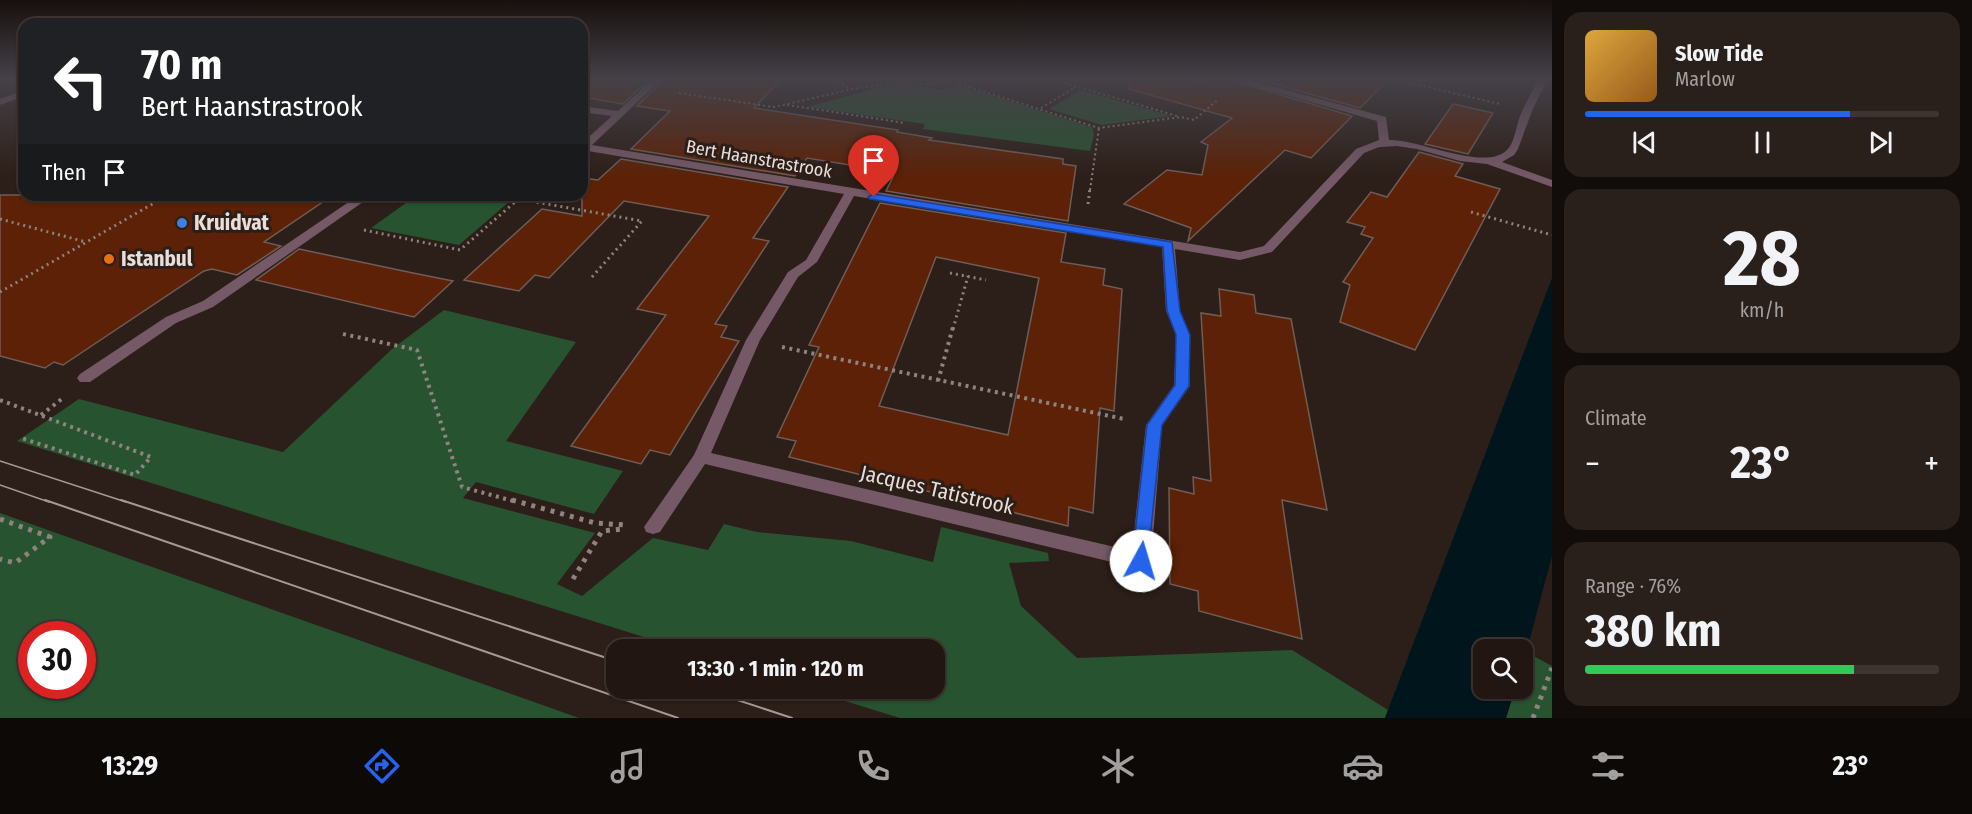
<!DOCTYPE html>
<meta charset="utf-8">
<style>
body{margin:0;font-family:"Fira Sans Condensed",sans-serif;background:#291f1b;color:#f1f3f6;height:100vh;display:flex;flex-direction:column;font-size:22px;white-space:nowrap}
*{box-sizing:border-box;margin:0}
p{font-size:20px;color:#a29f9f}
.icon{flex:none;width:33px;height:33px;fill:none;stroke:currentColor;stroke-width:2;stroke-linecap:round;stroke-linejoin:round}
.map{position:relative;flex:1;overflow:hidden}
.side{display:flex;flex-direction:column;gap:12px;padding:12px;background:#120c0a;width:420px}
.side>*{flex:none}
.guide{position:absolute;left:18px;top:18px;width:570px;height:183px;border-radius:18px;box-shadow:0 2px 4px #0004,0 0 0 2px #3e3532;background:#202124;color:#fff;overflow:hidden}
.buttons{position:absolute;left:1473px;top:639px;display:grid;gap:12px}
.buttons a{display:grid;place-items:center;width:60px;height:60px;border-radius:12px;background:#211612;box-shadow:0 2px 4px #0004,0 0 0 2px #3e3532;font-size:30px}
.speed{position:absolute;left:18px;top:621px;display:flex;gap:12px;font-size:30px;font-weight:700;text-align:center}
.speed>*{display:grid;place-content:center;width:78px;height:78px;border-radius:50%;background:#211612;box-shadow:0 2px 4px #0004,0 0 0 2px #3e3532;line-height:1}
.speed .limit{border:9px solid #d22;background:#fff;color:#111}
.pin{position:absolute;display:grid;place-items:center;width:51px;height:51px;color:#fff;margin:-62px -26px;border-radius:50% 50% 50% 0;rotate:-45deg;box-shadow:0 0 6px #0007}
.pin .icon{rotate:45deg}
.me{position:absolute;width:66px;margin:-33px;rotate:6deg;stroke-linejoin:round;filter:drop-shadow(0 0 4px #0008)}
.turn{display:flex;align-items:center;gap:21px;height:126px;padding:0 24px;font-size:27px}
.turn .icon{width:78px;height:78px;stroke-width:2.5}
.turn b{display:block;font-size:42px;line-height:51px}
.then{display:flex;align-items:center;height:57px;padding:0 24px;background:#0003;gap:12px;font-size:22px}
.big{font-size:45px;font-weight:700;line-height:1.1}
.side .tile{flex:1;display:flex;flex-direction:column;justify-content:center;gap:9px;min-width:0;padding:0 21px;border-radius:18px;background:#291f1b}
.side .dial{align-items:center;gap:0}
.dial b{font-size:78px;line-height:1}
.song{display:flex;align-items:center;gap:18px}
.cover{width:72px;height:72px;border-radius:9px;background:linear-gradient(135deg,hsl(40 70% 55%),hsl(30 70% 35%))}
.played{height:6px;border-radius:3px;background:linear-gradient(90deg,#2563eb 75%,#3e3532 75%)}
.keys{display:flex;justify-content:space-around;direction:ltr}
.heat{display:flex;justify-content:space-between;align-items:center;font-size:33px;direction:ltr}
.charge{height:9px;border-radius:4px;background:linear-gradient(90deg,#34c759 76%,#3e3532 0)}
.trip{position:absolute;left:606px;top:639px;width:339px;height:60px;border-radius:18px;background:#211612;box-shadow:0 2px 4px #0004,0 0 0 2px #3e3532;font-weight:700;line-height:60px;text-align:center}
.dock{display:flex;height:96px;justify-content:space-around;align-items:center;background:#0d0907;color:#a29f9f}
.dock .icon{width:42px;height:42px}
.dock .on{color:#2563eb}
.dock b{font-size:27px;color:#f1f3f6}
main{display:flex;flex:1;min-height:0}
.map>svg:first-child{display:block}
.green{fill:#275330;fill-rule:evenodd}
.water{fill:#00151c}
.building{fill:#5c2106;stroke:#6f5d57;stroke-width:1.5;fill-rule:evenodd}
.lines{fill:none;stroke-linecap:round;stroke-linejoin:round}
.path-far3{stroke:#8f837e;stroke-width:2;stroke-dasharray:2 3;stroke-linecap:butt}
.path-far2{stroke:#8f837e;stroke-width:3;stroke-dasharray:2 4;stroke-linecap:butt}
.path-far1{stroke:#8f837e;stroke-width:4;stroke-dasharray:3 4.5;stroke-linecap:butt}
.path{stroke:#8f837e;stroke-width:5;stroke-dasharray:4 6;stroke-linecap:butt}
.minor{fill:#755967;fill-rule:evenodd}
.tram-far1{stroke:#a59994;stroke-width:1.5}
.tram{stroke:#a59994;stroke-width:2}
.route{fill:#2563eb;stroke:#184099;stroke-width:1.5}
.shop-dot{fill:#3f7fe0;stroke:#2c1e18;stroke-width:2}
.food-dot{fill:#e8710a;stroke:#2c1e18;stroke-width:2}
.labels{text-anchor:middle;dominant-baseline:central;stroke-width:6;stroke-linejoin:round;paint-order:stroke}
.far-street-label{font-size:18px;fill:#e9deda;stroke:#2c1e18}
.poi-label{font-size:21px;font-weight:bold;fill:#e9deda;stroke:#2c1e18;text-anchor:start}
.street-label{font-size:21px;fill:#e9deda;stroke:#2c1e18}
</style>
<main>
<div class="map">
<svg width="1552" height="718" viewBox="0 0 1552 718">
<rect width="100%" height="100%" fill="#2c1e18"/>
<g class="green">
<polygon points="906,84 943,90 959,85 1092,127 1094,135 1090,151 923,129 925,124 807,107 889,85"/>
<polygon points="1081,90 1172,116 1102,125 1049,109"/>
<polygon points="417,195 517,195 459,245 371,228"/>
<polygon points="444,310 576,342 506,441 623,471 594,514 476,482 463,498 595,533 557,584 582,596 653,538 708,550 724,524 757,532 851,541 933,562 941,527 1048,553 1049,561 1009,563 1021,606 1077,658 1292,650 1388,710 1385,718 900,718 806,689 934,688 934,650 682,649 17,441 79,399 283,452 392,349"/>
<path d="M0,513L579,718H0ZM32,634H82V686H32Z"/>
<polygon points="1526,652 1552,666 1552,718 1506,718 1515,689 1522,688 1523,664"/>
</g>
<polygon class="water" points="1552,278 1552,556 1523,664 1522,650 1484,650 1484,688 1515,689 1506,718 1385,718"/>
<g class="building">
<polygon points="591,78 629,78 644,84 623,104 589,98"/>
<polygon points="665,78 782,78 754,108 898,130 897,132 932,138 929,140 1063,159 1063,164 1076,166 1068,221 886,191 893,177 886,176 888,171 807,158 795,176 631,149 670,111 637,106"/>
<polygon points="1130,78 1225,78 1352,116 1311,158 1285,150 1188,241 1191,228 1124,204 1167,170 1202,175 1208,145 1201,142 1232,118 1129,89"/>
<polygon points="1252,78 1390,78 1360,108"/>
<polygon points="1453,104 1493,113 1468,154 1425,144"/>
<polygon points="1419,152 1463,164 1455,176 1500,189 1415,350 1340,322 1350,285 1343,282 1373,238 1361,234 1365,227 1347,222 1371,192 1387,197"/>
<polygon points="621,159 788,187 753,238 769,241 715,324 727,326 721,337 739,341 670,455 650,450 641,464 571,446 666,315 637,309 709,216 624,201 549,278 535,275 519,291 464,280 542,209 582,216 582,178 598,180"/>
<polygon points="0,195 333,195 264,242 281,246 237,275 212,269 204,271 63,365 54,362 45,368 0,356"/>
<path d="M880,203L1066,233L1061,262L1105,269L1103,285L1122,289L1114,411L1100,408L1093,513L1069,507L1068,526L789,457L796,441L777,437L819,347L809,345ZM936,257L1039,278L1008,435L879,406Z"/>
<polygon points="299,249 413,273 453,281 414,317 256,280"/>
<polygon points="1219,289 1254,295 1256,313 1291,319 1327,510 1282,500 1302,639 1199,611 1198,591 1170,584 1169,488 1194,494 1193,477 1211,481 1201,313 1221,316"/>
</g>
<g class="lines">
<g class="path-far3">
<polyline points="829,78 852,89"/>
<polyline points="1068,78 1062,82 1177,116"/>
<polyline points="1189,78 1206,83"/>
<polyline points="1390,78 1500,104"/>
<polyline points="950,81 1099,128 1181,117 1194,120 1219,99"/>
<polyline points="679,93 774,107 852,89 903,82 930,85 950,81 949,78"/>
<polyline points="787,105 905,123"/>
<polyline points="1041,108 1076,87"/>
<polyline points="1090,190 1099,128"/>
</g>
<g class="path-far2">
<polyline points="519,199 642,221 591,278"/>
<polyline points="1088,204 1090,188"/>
<polyline points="1471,212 1552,235"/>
<polyline points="0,219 86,242"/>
<polyline points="364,230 460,250 523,195"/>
<polyline points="950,273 986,280"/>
<polyline points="0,292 168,195"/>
<polyline points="953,329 968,276"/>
</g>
<g class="path-far1">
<polyline points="343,334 417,350 462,487 517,502"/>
<polyline points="782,347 1124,419"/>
<polyline points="938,381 953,327"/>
<polyline points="0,400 151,457 135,475 21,438"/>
<polyline points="41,415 63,398"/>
</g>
<g class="path">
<polyline points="512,500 595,523 626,525"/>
<polyline points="0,519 50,537 15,563 0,559"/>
<polyline points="573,579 602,531 623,529"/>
<polyline points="1533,718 1552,668"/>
</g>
<g class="minor">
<path d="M631,78H663L592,145L1240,252L1264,246L1356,149L1379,140L1377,121L1227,78H1242L1386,117L1389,140C1419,139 1485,172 1507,150C1515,142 1516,126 1520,116C1525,103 1533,91 1539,78H1548L1532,111L1518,149L1514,155L1502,162L1552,180V187L1487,164L1460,161L1417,149L1397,146L1379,147L1364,153L1272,252L1240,260L1175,249L1180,311L1190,335V386L1162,426L1151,561L1148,567L1141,569L705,464L660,532L653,534L646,532L644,527L694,455L746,340L788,272L806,260L844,194L582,150V143L612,116L582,112V106L618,111L648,83ZM854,196L1162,247L1166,311L1176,335L1174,385L1146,425L1132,551L711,453L760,340L798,277L817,262Z"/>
<polygon points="24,90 24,96 0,105 0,99"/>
<polygon points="359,195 373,195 213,307 176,323 90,382 80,382 77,378 80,374 166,317 203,301"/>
</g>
<g class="tram-far1">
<polyline points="0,461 126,502"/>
<polyline points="0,485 49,502"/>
</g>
<g class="tram">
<polyline points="45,500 678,718"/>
<polyline points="121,500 616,661"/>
<polyline points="701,688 792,718"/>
</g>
</g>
<linearGradient id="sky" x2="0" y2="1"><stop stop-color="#18100d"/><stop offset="0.44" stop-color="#454148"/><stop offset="1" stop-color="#454148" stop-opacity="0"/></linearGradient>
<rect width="1552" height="179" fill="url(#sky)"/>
<polygon class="route" points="874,194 1172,242 1180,311 1190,335 1189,386 1162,425 1147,566 1141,568 1135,566 1132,561 1147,425 1175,385 1176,335 1167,311 1163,247 870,199 868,197"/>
<circle class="shop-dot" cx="182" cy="223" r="6"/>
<circle class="food-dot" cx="109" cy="259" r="6"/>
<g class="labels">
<g class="far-street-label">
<text transform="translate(759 159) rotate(10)">Bert Haanstrastrook</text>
</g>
<g class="poi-label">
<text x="194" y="223">Kruidvat</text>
<text x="121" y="259">Istanbul</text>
</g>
<g class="street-label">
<text transform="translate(937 490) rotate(13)">Jacques Tatistrook</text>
</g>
</g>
</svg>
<div class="buttons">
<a><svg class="icon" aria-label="search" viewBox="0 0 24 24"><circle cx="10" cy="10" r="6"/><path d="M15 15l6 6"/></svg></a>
</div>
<div class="speed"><div class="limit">30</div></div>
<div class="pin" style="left:874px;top:197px;background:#d93025"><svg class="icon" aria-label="arrive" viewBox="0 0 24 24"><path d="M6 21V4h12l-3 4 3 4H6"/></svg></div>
<svg class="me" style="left:1141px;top:561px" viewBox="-20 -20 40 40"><circle r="19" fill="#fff"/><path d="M0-13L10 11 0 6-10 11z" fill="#2563eb"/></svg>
<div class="trip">13:30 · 1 min · 120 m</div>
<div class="guide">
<div class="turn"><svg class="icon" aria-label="left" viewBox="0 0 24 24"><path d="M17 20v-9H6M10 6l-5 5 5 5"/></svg><div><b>70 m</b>Bert Haanstrastrook</div></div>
<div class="then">Then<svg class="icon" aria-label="arrive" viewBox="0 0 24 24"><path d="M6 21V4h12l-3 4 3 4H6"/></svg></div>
</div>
</div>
<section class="side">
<div class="tile">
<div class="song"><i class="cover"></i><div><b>Slow Tide</b><p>Marlow</p></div></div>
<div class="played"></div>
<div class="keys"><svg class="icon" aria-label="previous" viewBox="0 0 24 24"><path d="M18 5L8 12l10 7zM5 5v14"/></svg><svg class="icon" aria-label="pause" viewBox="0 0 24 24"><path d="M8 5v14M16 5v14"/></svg><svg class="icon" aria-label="next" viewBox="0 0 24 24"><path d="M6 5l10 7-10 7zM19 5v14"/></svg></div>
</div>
<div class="tile dial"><b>28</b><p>km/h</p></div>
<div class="tile"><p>Climate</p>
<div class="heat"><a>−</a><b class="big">23°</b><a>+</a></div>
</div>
<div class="tile"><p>Range · 76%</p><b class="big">380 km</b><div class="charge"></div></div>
</section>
</main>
<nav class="dock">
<b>13:29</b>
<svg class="icon on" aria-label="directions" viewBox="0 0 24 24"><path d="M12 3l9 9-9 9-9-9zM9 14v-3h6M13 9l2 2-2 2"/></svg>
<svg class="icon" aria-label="music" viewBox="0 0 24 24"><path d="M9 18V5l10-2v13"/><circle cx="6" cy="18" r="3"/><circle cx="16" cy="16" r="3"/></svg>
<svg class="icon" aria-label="phone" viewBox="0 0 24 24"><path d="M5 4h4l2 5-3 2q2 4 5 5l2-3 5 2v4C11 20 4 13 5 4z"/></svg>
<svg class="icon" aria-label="climate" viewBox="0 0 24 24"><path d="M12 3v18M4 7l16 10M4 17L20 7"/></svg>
<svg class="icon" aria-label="car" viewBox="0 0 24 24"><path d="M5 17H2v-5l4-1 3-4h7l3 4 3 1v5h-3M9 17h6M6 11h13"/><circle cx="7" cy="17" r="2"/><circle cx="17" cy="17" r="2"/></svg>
<svg class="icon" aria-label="filters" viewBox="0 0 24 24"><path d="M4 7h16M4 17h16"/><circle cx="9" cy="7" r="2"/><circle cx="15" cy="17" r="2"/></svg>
<b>23°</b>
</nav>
